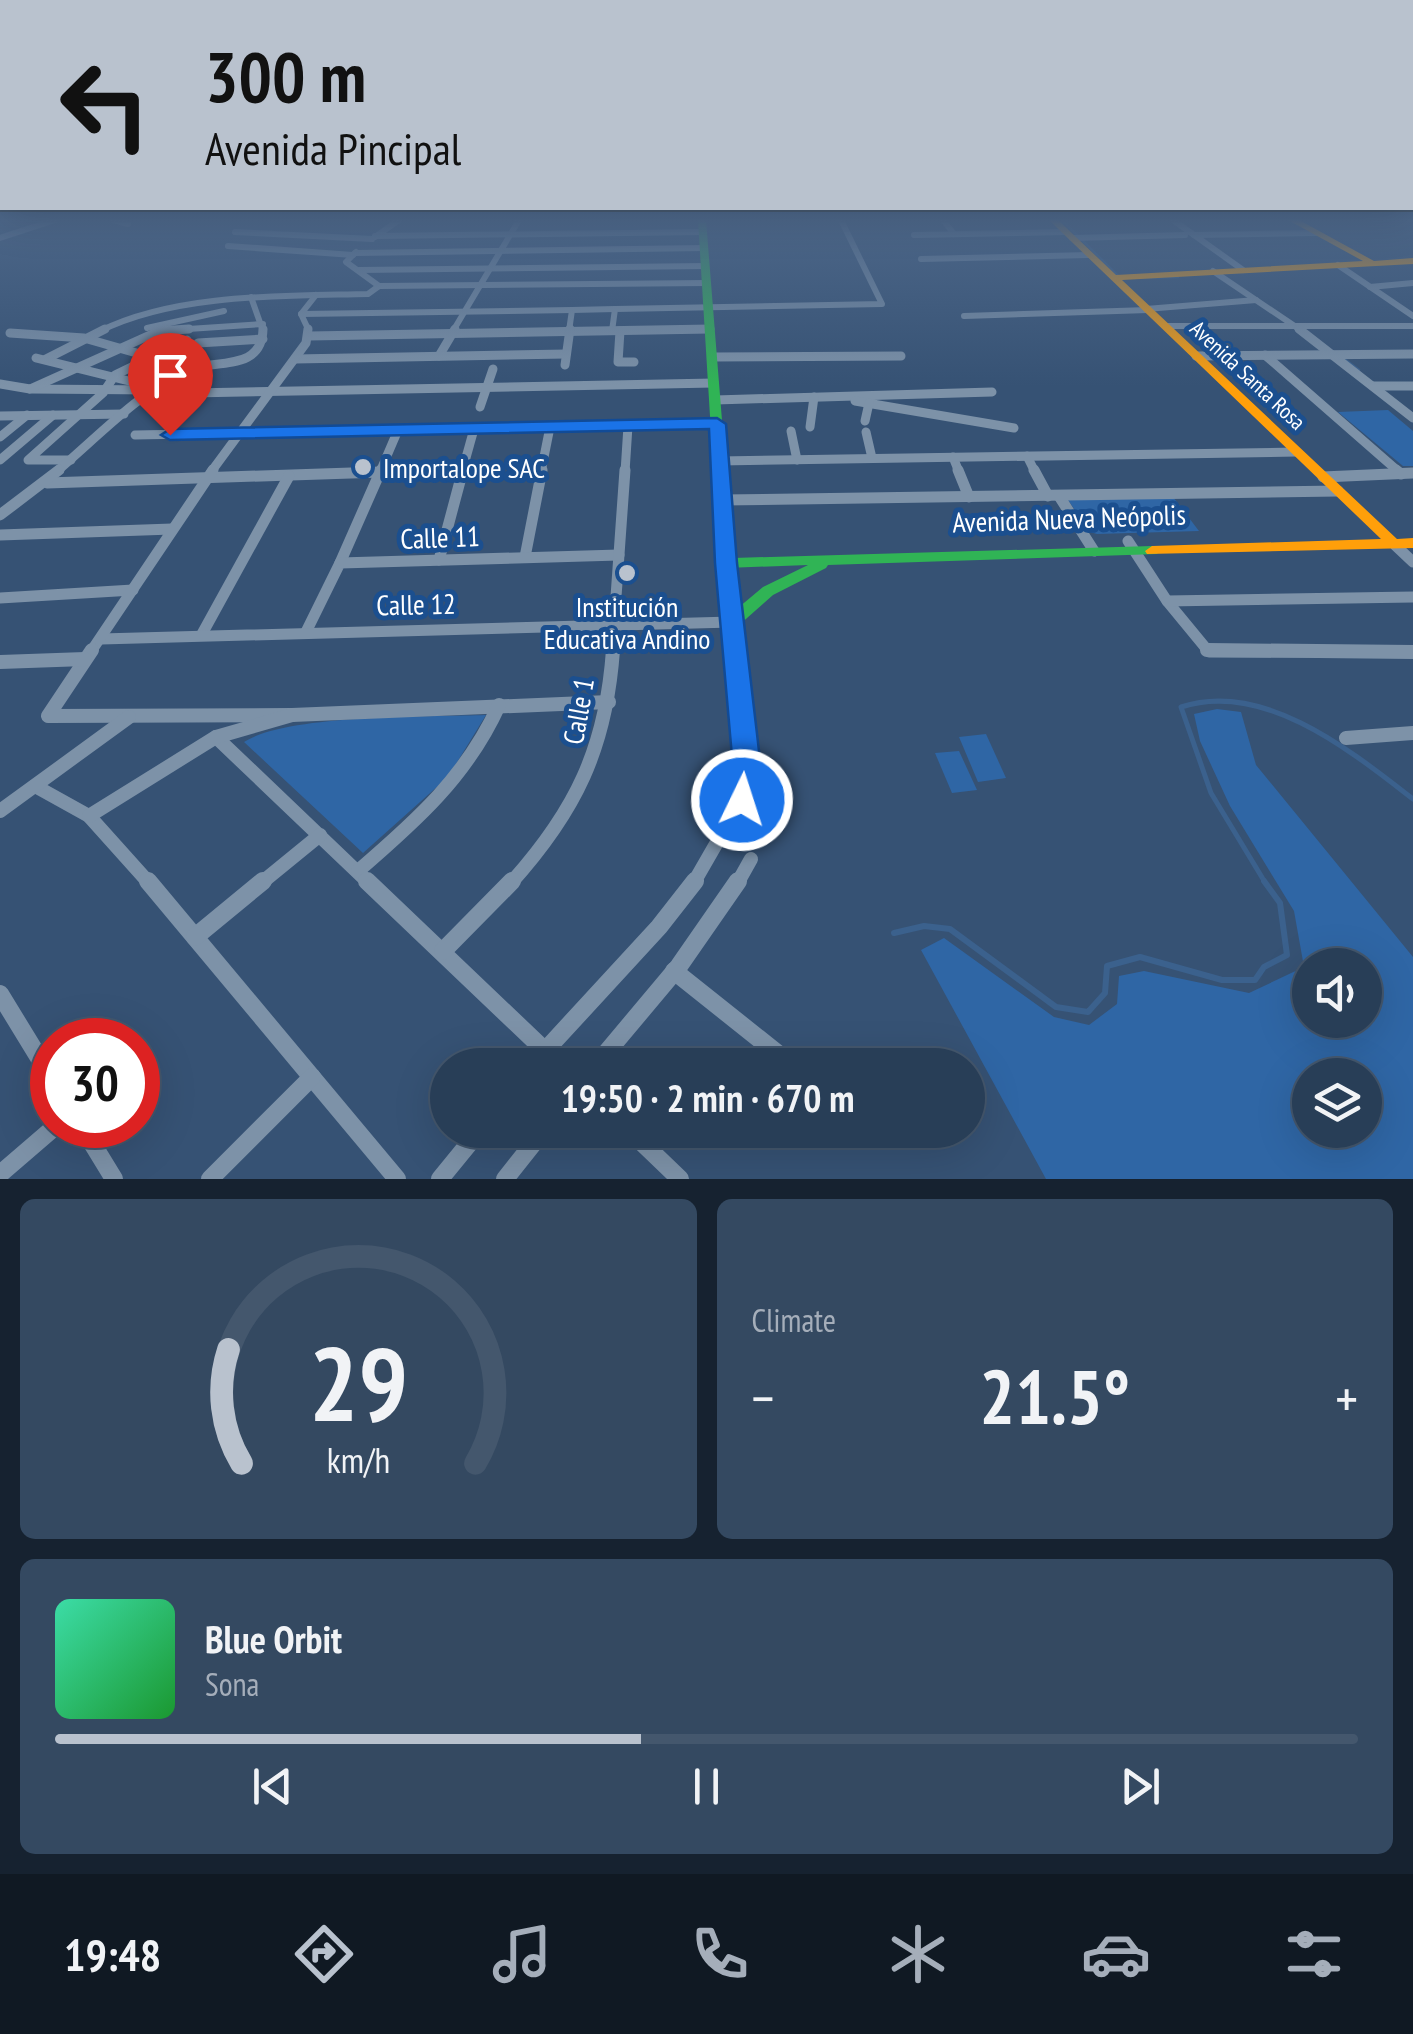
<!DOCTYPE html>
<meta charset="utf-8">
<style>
body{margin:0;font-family:"PT Sans Narrow",sans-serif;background:#344961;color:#f1f3f6;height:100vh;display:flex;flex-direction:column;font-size:38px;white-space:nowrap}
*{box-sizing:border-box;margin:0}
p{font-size:32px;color:#a5aeba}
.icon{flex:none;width:55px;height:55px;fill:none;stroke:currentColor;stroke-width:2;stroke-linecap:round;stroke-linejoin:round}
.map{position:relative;height:1179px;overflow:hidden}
.side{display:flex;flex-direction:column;gap:20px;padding:20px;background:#162230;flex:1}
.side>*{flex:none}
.guide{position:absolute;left:0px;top:0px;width:1415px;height:210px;box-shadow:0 10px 40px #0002,0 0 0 2px #44576d;background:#b9c2ce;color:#111;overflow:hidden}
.tools{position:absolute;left:1292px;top:948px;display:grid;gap:20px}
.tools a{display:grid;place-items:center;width:90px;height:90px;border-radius:50%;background:#283e57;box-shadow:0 10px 40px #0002,0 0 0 2px #44576d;font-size:50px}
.speed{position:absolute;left:30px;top:1018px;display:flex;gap:20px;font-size:50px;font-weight:700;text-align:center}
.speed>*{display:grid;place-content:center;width:130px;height:130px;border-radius:50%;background:#283e57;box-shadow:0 10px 40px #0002,0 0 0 2px #44576d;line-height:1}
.speed .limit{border:15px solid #d22;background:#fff;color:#111}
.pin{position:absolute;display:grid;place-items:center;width:85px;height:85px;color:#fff;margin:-102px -42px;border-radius:50% 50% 50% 0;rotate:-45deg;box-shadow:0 0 10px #0007}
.pin .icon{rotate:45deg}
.me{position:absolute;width:110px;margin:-55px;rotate:4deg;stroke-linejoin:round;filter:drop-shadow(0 0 8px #0008)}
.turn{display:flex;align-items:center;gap:35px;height:210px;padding:0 40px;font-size:45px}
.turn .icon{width:130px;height:130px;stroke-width:2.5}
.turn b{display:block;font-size:70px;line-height:85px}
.big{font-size:75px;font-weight:700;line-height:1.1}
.side .tile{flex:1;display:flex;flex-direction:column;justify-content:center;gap:15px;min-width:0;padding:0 35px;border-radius:15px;background:#344961}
.side .dial{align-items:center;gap:0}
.dial svg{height:260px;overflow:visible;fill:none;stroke:#44576d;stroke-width:7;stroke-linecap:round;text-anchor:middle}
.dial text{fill:#f1f3f6;stroke:none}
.song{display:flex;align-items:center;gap:30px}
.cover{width:120px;height:120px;border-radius:15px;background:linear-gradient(135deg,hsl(160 70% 55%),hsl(130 70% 35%))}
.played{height:10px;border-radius:5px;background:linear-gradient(90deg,#b9c2ce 45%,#44576d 45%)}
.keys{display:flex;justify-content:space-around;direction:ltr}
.heat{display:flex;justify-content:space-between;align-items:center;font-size:55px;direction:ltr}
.side .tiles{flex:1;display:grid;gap:20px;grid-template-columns:1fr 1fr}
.tile:last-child{grid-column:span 2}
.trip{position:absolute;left:430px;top:1048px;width:555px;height:100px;border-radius:50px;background:#283e57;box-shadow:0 10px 40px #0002,0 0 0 2px #44576d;font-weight:700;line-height:100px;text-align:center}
.dock{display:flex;height:160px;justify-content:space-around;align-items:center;background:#101923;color:#a5aeba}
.dock .icon{width:70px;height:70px}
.dock .on{color:#b9c2ce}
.dock b{font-size:45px;color:#f1f3f6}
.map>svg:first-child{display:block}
.green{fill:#2f66a5;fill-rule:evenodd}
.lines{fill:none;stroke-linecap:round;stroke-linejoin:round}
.stream-far2{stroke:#3b618d;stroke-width:2.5}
.stream-far1{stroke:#3b618d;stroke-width:5}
.stream{stroke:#3b618d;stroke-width:6}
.street-far4{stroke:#7d92a8;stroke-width:6}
.street-far3{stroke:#7d92a8;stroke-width:9}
.street-far2{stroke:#7d92a8;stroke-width:11}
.street-far1{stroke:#7d92a8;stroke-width:14}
.street{stroke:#7d92a8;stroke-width:18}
.fast{fill:#30b455;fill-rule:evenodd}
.slow{fill:#ff9f0a;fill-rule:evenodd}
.route{fill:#1a73e8;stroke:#114b97;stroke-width:2.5}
.poi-dot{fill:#b9c2ce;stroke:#1b4f8f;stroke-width:4}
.labels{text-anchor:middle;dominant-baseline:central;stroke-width:10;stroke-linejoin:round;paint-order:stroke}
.far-street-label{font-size:22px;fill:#fff;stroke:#1b4f8f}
.poi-label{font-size:28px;fill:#fff;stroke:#1b4f8f;text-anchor:start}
.street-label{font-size:28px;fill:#fff;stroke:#1b4f8f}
</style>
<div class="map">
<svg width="1413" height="1179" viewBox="0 0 1413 1179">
<rect width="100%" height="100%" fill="#365274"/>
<g class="green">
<polygon points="1388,410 1413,431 1413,466 1403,466 1338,412"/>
<polygon points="1173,497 1199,531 1097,534 1090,532 1068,500"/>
<path d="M1217,709L1241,712L1256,765L1413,957V1179H1046L921,950L944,938L1054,1017L1089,1025L1117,1004L1119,976L1144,971L1249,993L1304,967L1294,911L1230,806L1200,741L1194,714ZM1365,965V1020H1310V965ZM1365,1075V1130H1310V1075Z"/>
<path d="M486,715L448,777L363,853L244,742C287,714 431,717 486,715Z"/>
<polygon points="986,734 1006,778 978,782 959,737"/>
<polygon points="959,751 977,790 952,793 935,753"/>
</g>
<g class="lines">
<g class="stream-far2">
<polyline points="1062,220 1079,237"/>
<polyline points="1082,240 1119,277"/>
<polyline points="1120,278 1178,277"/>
<polyline points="1343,358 1359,370"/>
</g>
<path class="stream-far1" d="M1266,884L1211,793L1181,707C1264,680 1351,751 1413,799"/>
<polyline class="stream" points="894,933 924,926 950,929 1056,1007 1088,1012 1105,993 1107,966 1140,957 1222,980 1255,980 1264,967 1287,955 1280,903 1264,881"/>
<g class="street-far4">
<polyline points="113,220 128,224"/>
<polyline points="943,220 954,234"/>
<polyline points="1173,220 1243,270"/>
<polyline points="235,232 372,239"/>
<polyline points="914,235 1065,232"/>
<polyline points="1194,235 1316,233"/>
<polyline points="375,236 703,232"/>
<polyline points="375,237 399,220"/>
<polyline points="0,238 55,220"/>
<polyline points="1072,238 1185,235"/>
<polyline points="228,246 353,255"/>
<polyline points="356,252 346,262 379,286"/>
<polyline points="355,253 705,248"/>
<polyline points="921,259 1089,255"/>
<polyline points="1338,265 1413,316"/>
<polyline points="359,270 706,266"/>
<polyline points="1213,271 1302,331"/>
<polyline points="1370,287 1413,283"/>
<polyline points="251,297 263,331"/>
<polyline points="1146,309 1256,300"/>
<polyline points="301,314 572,310"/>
<polyline points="964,316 1148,310"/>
<polyline points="1165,326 1413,326"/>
<polyline points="147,328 224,311"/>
<path d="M100,331C176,293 285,296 368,294L379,286L707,283"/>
<polyline points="158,331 263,324"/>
<polyline points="309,331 301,314 316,295"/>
<polyline points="453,331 519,220"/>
<polyline points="569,331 710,329"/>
<polyline points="569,331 572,310 615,309"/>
<polyline points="612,331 615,309 882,304 841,220"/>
</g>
<g class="street-far3">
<polyline points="1299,329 1413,418"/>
<polyline points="620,331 618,362 634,362"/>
<polyline points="10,333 84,338 189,368"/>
<polyline points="309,336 710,329"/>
<polyline points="198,343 263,339"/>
<polyline points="1265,355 1399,472"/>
<polyline points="439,356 455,329"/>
<polyline points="1196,356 1413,354"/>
<polyline points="712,357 901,356"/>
<polyline points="36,358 137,383 136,390"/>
<polyline points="46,359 105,329"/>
<polyline points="295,359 566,354"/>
<polyline points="565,365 570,329"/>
<polyline points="0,384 30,389 157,390"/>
<polyline points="1373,386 1413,386"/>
<polyline points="30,389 159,331 189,329"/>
<polyline points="191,393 714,383"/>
<polyline points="715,400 992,392"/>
<polyline points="855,401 1014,428"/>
<polyline points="480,407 493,369"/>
<polyline points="0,416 124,414"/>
<polyline points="865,421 869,403"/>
<polyline points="810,427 814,397"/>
<polyline points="791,431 797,460"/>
<polyline points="866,432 872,458"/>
<polyline points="135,435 717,424"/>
<polyline points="0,437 27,415"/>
<polyline points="1027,456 1035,472"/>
<polyline points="953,457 959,472"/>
<polyline points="0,460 53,415"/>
<polyline points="71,460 28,460 103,393 115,375 187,340"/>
<polyline points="719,461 1297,452"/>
<path d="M56,472C96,438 136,396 183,371C211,358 262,374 263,329"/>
<polyline points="211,472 306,343 308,329"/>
<polyline points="376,472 381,472"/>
<polyline points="380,472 398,430"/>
<polyline points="462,472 474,429"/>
<polyline points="541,472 550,427"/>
<polyline points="625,472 628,426"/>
</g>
<g class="street-far2">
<polyline points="958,470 969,497"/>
<polyline points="1034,470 1048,496"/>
<polyline points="1396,470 1401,474"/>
<polyline points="1323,477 1413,473"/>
<polyline points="47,483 381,472"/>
<polyline points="1059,496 1094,551"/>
<polyline points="722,500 1338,491"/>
<polyline points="0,515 59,470"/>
<polyline points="0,535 172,529"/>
<polyline points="1128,541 1167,601 1209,652 1413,652"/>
<polyline points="1395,545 1413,562"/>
<polyline points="525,557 542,470"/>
<polyline points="439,560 463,470"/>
<polyline points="340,563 381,470"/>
<polyline points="726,563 735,653"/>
<polyline points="0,598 133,590"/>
<polyline points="1167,601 1413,597"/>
<polyline points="306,632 340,563 619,555"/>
<polyline points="202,634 289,476"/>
<polyline points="101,639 732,622"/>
<polyline points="90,653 213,470"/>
<polyline points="612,653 625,470"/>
</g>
<g class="street-far1">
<polyline points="92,650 48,716 292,715"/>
<polyline points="1207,650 1413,652"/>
<polyline points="0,662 85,659"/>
<polyline points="216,737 370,884"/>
<polyline points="1346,738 1413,733"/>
<polyline points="35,786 89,816 150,884"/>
<polyline points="0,811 129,717"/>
<polyline points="89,816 216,737 292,715 609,702"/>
<path d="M358,871C416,821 467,776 499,705"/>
<polyline points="260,884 320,835"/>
<path d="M510,884C576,811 606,748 613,650"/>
<polyline points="693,884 735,811 747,768 735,650"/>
<polyline points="737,884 751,859"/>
</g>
<g class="street">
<polyline points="148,881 397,1179"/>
<polyline points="367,881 560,1065"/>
<polyline points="195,937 263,881"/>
<polyline points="443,951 512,881"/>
<polyline points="674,971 792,1065"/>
<polyline points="0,994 52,1079"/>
<polyline points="532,1065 659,927 695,881"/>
<polyline points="596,1065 679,966 738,881"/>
<polyline points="81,1125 114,1179"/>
<polyline points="629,1130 680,1179"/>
<polyline points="0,1174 57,1125"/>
<polyline points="210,1179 312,1077"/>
<polyline points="440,1179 480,1130"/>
<polyline points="505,1179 544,1130"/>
</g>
<polygon class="fast" points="698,220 706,220 733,558 1152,546 1159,551 1157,554 828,565 826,568 773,595 738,626 726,626 724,622 726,618 763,587 808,565 726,568 719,563"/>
<polygon class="slow" points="1049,220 1058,220 1116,275 1363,261 1288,220 1299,220 1374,261 1413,258 1413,264 1122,280 1397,539 1413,538 1413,548 1147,554 1145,551 1152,546 1381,539"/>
</g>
<linearGradient id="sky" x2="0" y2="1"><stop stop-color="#1e2d40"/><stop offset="0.57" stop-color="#4c6688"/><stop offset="1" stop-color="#4c6688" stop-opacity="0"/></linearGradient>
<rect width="1413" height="386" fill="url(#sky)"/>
<polygon class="route" points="717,418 726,424 737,563 761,768 752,809 742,813 731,809 727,800 733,768 715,563 709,429 170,440 161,435 170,429"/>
<g class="poi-dot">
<circle cx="363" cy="467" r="10"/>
<circle cx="627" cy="573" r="10"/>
</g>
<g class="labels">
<g class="far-street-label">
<text transform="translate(1248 375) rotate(43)">Avenida Santa Rosa</text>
</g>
<g class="poi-label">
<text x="383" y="467">Importalope SAC</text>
<text x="627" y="606" text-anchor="middle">Institución<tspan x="627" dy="32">Educativa Andino</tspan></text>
</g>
<g class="street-label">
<text transform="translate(1069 518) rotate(-2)">Avenida Nueva Neópolis</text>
<text transform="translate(440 537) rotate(-2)">Calle 11</text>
<text transform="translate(416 604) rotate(-1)">Calle 12</text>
<text transform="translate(578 711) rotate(-80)">Calle 1</text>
</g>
</g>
</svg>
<div class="tools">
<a><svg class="icon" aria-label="sound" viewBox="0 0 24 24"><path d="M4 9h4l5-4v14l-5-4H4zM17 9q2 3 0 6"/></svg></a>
<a><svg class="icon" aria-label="layers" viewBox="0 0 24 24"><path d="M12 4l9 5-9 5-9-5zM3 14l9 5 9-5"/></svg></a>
</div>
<div class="speed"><div class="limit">30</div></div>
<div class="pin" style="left:170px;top:435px;background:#d93025"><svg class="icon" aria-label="arrive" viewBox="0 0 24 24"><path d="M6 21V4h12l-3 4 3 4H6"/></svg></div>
<svg class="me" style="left:742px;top:800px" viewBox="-20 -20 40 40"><circle r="17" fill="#1a73e8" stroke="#fff" stroke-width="3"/><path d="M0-11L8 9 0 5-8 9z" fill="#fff"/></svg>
<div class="trip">19:50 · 2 min · 670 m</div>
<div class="guide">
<div class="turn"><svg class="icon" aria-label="left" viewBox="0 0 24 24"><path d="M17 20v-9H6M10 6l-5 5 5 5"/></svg><div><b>300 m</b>Avenida Pincipal</div></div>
</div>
</div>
<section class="side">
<div class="tiles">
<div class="tile dial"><svg viewBox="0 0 100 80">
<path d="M14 69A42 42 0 1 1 86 69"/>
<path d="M14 69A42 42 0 0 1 10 34" stroke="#b9c2ce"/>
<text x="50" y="56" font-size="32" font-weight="700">29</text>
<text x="50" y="72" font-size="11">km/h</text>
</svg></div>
<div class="tile"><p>Climate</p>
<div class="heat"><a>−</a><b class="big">21.5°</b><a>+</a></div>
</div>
<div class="tile">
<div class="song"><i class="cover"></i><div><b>Blue Orbit</b><p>Sona</p></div></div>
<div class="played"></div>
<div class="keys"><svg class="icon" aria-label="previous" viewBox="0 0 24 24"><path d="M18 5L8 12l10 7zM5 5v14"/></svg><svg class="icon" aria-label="pause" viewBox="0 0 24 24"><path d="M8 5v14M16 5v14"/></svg><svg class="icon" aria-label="next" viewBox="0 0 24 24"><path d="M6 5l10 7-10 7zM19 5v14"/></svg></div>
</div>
</div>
</section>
<nav class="dock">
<b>19:48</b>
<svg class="icon on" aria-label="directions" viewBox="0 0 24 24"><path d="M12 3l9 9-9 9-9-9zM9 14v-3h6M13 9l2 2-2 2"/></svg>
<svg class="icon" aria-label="music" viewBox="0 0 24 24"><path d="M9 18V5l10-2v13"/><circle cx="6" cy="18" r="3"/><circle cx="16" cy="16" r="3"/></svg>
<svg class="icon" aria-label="phone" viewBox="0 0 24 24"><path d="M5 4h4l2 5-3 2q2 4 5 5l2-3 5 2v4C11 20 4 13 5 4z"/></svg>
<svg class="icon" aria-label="climate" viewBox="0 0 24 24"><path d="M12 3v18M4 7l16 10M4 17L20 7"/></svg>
<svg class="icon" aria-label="car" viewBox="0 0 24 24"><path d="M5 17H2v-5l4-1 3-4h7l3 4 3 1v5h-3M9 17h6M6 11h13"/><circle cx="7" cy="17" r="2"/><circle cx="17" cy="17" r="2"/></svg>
<svg class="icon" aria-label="filters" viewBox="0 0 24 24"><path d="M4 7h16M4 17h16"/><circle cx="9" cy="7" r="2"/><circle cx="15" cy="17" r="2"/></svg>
</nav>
